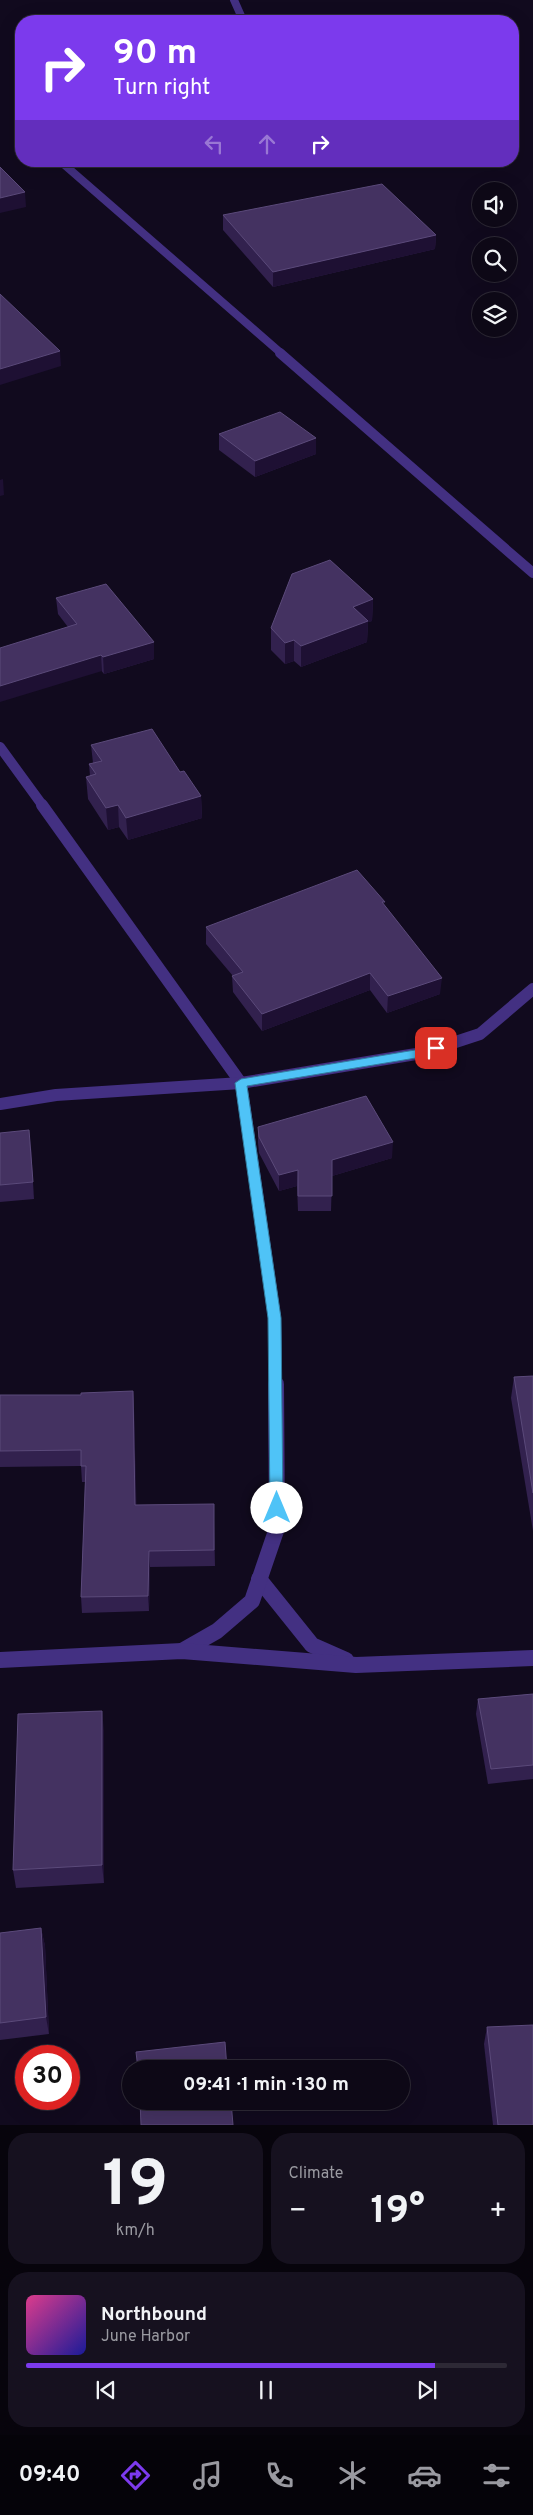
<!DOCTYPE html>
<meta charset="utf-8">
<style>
body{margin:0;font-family:Overpass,sans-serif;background:#16111f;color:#f1f3f6;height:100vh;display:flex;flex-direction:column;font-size:19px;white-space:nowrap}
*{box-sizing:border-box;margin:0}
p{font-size:16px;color:#9a9aa1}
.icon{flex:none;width:28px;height:28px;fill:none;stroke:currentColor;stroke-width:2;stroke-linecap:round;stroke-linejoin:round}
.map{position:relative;height:2125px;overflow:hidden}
.panel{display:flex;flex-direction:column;gap:8px;padding:8px;background:#07040c;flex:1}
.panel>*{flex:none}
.guide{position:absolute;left:15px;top:15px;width:504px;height:152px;border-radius:20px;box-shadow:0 5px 20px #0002,0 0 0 1px #2d2935;background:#7c3aed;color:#fff;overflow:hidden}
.buttons{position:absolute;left:472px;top:182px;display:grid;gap:10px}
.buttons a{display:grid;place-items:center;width:45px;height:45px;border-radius:50%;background:#0d0816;box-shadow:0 5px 20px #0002,0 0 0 1px #2d2935;font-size:25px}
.speed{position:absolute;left:15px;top:2045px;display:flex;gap:10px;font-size:25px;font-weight:700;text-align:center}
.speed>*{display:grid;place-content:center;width:65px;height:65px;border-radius:50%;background:#0d0816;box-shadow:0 5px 20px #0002,0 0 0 1px #2d2935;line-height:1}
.speed .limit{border:8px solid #d22;background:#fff;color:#111}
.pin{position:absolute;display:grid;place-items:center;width:42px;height:42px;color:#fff;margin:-21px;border-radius:10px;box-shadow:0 2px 8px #0006}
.me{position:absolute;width:55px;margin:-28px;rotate:0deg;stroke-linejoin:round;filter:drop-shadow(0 0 4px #0008)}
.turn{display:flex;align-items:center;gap:18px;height:105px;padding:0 15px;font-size:22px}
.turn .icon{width:65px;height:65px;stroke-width:2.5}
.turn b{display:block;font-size:35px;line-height:42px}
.lanes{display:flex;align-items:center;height:48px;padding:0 15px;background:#0003;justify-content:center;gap:25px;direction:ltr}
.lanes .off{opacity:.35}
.big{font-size:38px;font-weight:700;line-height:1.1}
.panel .tile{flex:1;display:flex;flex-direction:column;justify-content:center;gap:8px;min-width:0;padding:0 18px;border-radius:20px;background:#16111f}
.panel .dial{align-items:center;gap:0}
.dial b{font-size:65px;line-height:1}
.song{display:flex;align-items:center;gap:15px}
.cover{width:60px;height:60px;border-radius:8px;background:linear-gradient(135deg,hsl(330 70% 55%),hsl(240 70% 35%))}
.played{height:5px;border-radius:2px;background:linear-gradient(90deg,#7c3aed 85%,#2d2935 85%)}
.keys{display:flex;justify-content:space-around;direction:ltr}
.heat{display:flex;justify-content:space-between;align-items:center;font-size:28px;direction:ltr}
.panel .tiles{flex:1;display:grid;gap:8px;grid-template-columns:1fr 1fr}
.tile:last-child{grid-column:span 2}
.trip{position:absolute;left:122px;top:2060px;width:288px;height:50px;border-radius:25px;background:#0d0816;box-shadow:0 5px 20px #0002,0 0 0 1px #2d2935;font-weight:700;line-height:50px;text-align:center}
.tabs{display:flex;height:80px;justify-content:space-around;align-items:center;background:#050309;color:#9a9aa1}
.tabs .icon{width:35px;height:35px}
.tabs .on{color:#7c3aed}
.tabs b{font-size:22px;color:#f1f3f6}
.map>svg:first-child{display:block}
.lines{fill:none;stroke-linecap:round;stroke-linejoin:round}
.minor-far3{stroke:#433082;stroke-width:8}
.minor-far2{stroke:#433082;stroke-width:10}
.minor-far1{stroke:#433082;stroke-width:12}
.minor{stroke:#433082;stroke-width:16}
.wall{fill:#32214e}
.shaded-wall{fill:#1e1033}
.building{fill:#443261;stroke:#5b4a7a}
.route{fill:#4fc3f7;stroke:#337fa1}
</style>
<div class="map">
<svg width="533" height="2125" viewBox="0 0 533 2125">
<rect width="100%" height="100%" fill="#110a1e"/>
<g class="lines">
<g class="minor-far3">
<polyline points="234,0 242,18"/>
<polyline points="60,161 282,354"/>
</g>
<g class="minor-far2">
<polyline points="280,353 533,573"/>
<polyline points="0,747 43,806"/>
</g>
<g class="minor-far1">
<polyline points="42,805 241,1083 275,1317 276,1385"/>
<polyline points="0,1104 56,1095 241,1083 422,1053 480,1034 533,989"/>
</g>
<g class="minor">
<polyline points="259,1579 312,1645 346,1660"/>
<polyline points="182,1651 217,1631 252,1601 277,1528 276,1384"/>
<polyline points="0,1660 182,1651 356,1665 533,1658"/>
</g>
</g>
<g class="wall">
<polygon points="223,215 436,235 435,249 273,287 223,230"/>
<polygon points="219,434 316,438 316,454 255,477 219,450"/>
<polygon points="56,598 154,642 154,659 104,674 58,614"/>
<polygon points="373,599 372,621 368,622 367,642 301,667 294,661 285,664 271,650 271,628"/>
<polygon points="91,745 180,772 201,796 202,818 128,840 119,827 108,830 88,799 86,777 90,776 89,764 93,763"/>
<polygon points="384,905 440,994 387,1013 370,990 262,1031 233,992 232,976 233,976 206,944 206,927"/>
<polygon points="258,1127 392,1158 332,1176 331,1211 298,1211 297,1186 279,1191 259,1153 258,1143"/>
<polygon points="0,1133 31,1147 34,1199 0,1202"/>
<polygon points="533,1376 533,1531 511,1398 514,1377"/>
<polygon points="133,1391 134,1408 136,1505 214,1520 215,1566 150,1567 149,1611 82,1613 81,1597 85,1482 82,1482 81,1466 0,1467 0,1395 81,1395"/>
<polygon points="533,1694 533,1779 488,1784 476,1714 478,1699"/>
<polygon points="104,1730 104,1883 16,1888 13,1870"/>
<polygon points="41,1928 45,1946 49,2034 0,2040 0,1933"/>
<polygon points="487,2027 533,2125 493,2125 484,2044"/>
</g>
<g class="shaded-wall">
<polygon points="25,192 26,207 0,213 0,198"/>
<polygon points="436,235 435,249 273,287 273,272"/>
<polygon points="60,351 61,366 0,385 0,369"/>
<polygon points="316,438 316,454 255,477 255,461"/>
<polygon points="3,479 4,495 0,496 0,480"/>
<polygon points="373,599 372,621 368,622 367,642 301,667 301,646 353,607"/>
<polygon points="294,640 294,661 285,664 285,643"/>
<polygon points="154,642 154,659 104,674 103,657"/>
<polygon points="101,655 102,671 0,702 0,686"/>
<polygon points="201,796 202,818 128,840 126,818"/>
<polygon points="118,805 119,827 108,830 106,808"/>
<polygon points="370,973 370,990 262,1031 262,1014"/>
<polygon points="442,978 440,994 387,1013 388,996"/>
<polygon points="29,1130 31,1147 34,1199 33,1182"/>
<polygon points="393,1142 392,1158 332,1176 332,1160"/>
<polygon points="298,1170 297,1186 279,1191 279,1175"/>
<polygon points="133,1391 134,1408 137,1521 135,1505"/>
<polygon points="149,1551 150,1567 149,1611 148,1596"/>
<polygon points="102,1711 104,1730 104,1883 102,1865"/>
<polygon points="41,1928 45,1946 49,2034 46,2017"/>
</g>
<g class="building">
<polygon points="0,167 25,192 0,198"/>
<polygon points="382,184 436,235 273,272 223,215"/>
<polygon points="0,294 60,351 0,369"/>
<polygon points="280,412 316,438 255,461 219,434"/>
<polygon points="330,560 373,599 353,607 368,621 301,646 294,640 285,643 271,628 292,574"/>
<polygon points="106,584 154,642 103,657 101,655 0,686 0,648 77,624 56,598"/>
<polygon points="152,729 180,772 184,771 201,796 126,818 118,805 106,808 86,777 96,774 89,764 102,761 91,745"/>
<polygon points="357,870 385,902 382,902 442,978 388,996 370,973 262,1014 232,976 243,972 206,927"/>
<polygon points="366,1096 393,1142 332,1160 332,1196 298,1196 298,1170 279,1175 259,1137 258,1127"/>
<polygon points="29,1130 33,1182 0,1185 0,1133"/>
<polygon points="533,1376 533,1493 514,1377"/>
<polygon points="133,1391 135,1505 214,1504 214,1550 149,1551 148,1596 81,1597 86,1466 81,1466 81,1450 0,1451 0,1395 81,1395 81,1393"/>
<polygon points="533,1694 533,1765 491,1769 478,1699"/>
<polygon points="102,1711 102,1865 13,1870 18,1714"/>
<polygon points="41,1928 46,2017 0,2023 0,1933"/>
<polygon points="533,2025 533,2125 498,2125 487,2027"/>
<polygon points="225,2042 227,2069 138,2069 136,2052"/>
<polygon points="140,2101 231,2101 233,2125 141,2125"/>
</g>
<polygon class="route" points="436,1044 440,1045 440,1051 422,1057 247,1086 281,1318 283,1508 281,1512 272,1512 270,1508 268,1318 235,1083 241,1079 421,1049"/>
</svg>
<div class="buttons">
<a><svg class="icon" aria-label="sound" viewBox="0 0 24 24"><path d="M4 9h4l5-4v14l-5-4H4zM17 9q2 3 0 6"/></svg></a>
<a><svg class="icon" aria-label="search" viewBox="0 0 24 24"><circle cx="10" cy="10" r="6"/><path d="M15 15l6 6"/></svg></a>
<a><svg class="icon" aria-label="layers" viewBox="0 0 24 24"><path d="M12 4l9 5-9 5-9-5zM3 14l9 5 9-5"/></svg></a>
</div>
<div class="speed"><div class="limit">30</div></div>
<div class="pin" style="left:436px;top:1048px;background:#d93025"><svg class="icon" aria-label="arrive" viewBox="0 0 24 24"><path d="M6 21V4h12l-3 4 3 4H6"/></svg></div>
<svg class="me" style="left:277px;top:1508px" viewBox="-20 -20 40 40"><circle r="19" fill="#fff"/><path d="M0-13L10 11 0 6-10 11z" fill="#4fc3f7"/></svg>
<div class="trip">09:41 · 1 min · 130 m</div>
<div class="guide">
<div class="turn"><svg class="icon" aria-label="right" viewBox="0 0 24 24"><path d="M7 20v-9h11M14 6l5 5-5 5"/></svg><div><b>90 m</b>Turn right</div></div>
<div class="lanes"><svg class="icon off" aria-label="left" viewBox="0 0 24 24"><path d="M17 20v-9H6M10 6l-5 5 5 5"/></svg><svg class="icon off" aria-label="ahead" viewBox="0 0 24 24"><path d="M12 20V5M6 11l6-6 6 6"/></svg><svg class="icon" aria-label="right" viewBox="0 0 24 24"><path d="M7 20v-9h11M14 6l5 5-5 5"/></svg></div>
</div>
</div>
<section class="panel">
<div class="tiles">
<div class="tile dial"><b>19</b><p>km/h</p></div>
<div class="tile"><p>Climate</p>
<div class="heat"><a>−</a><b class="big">19°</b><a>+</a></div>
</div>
<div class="tile">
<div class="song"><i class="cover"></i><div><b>Northbound</b><p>June Harbor</p></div></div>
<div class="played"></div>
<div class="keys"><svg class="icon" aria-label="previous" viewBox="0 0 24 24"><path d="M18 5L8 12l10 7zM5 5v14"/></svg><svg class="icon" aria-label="pause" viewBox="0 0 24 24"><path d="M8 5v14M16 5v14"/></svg><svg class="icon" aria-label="next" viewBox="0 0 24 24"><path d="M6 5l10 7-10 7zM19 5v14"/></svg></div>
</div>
</div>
</section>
<nav class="tabs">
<b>09:40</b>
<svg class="icon on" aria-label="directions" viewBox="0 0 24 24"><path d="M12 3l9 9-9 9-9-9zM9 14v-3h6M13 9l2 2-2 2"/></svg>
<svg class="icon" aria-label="music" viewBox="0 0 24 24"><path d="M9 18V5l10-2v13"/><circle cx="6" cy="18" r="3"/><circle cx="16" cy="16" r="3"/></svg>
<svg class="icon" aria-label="phone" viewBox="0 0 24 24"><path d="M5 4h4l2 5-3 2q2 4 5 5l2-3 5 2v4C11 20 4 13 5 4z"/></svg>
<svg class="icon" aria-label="climate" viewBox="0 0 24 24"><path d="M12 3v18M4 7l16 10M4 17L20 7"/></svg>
<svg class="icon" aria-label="car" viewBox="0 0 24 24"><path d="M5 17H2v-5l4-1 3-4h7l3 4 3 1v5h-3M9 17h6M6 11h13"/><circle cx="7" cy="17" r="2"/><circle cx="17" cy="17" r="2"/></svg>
<svg class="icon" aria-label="filters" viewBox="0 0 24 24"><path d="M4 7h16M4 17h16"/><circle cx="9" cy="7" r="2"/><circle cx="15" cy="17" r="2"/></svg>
</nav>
